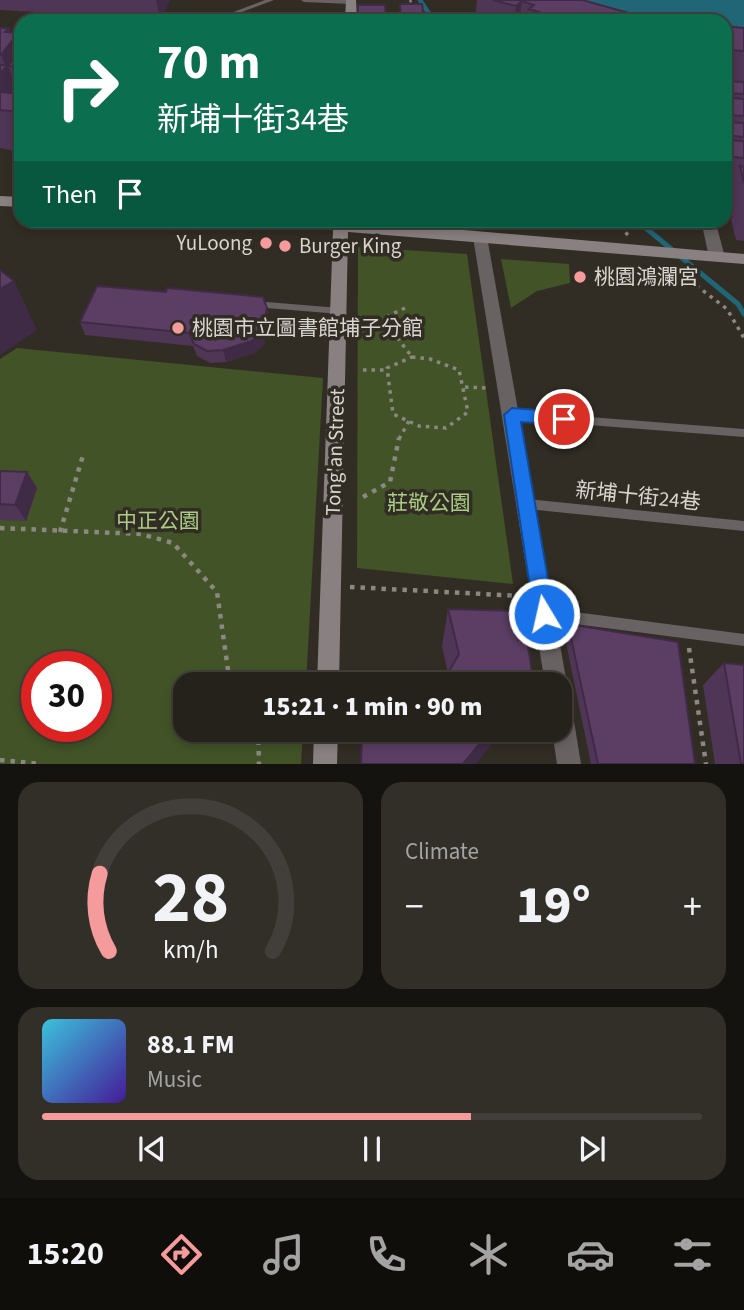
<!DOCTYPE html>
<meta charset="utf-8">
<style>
body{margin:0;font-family:"Source Sans 3","Noto Sans TC",sans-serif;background:#312f28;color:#f1f3f6;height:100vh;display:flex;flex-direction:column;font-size:26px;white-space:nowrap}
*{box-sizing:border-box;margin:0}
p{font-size:23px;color:#a3a4a3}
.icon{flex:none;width:38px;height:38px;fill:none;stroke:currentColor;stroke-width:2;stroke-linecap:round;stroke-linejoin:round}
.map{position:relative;height:764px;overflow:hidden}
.side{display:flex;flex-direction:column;gap:18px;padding:18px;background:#14130f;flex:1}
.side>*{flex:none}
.guide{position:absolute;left:14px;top:14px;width:718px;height:214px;border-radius:21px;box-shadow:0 4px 10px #0003,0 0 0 2px #423f3a;background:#0b6e4f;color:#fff;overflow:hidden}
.speed{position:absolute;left:21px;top:651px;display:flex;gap:14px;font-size:35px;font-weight:700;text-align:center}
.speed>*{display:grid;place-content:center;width:91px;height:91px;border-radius:50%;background:#25221b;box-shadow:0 4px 10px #0003,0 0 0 2px #423f3a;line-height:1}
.speed .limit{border:10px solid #d22;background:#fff;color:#111}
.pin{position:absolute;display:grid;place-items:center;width:60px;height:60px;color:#fff;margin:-30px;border:4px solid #fff;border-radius:50%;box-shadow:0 2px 7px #0007}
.me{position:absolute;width:77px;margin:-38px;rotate:351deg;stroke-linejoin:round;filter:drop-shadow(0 0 5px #0008)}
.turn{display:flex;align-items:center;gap:24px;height:147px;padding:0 28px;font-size:32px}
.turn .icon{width:91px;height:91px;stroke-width:2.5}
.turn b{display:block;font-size:49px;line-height:60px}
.then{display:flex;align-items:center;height:66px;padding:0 28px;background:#0003;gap:14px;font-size:26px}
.big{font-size:52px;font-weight:800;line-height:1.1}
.side .card{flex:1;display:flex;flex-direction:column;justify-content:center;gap:10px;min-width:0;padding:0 24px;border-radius:21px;background:#312f28}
.side .dial{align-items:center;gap:0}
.dial svg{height:182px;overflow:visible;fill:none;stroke:#423f3a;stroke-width:7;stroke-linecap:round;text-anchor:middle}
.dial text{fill:#f1f3f6;stroke:none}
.song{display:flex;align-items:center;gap:21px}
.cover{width:84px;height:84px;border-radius:10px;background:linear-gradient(135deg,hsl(190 70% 55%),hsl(260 70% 35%))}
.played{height:7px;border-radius:4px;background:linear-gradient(90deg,#f59b9b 65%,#423f3a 65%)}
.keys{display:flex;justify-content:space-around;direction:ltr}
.heat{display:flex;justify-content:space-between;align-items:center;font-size:38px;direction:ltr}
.side .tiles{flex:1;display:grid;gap:18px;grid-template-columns:1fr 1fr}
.card:last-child{grid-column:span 2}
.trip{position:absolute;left:173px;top:672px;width:399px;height:70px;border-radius:21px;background:#25221b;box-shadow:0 4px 10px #0003,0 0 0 2px #423f3a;font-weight:800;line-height:70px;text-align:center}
.menu{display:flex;height:112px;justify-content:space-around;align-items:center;background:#0f0e0b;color:#a3a4a3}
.menu .icon{width:49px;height:49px}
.menu .on{color:#f59b9b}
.menu b{font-size:32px;color:#f1f3f6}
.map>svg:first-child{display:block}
.green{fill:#415327;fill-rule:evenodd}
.water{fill:#206677}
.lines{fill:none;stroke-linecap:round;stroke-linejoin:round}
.stream-far1{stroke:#206677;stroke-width:4.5}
.stream{stroke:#206677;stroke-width:5}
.path-far2{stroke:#8b8881;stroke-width:2.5;stroke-dasharray:2.5 3.5;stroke-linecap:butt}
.path-far1{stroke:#8b8881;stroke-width:3.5;stroke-dasharray:3.5 5;stroke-linecap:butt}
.path{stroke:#8b8881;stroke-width:4.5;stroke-dasharray:4.5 6;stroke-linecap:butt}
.lane{fill:#686263;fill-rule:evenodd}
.street{fill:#686263;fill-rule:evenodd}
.secondary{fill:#898081;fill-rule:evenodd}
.wall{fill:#4f3556}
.shaded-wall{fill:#402b46}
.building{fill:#5c3e64;stroke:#402b46;stroke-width:2}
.route{fill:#1a73e8;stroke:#114b97;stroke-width:2}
.poi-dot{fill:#f59b9b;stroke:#312d24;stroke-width:2.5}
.labels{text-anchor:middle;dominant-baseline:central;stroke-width:7;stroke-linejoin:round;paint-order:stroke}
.poi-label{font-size:21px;fill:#d8d5cf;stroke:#312d24;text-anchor:start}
.street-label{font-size:21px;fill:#d8d5cf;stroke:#312d24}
.park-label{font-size:21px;fill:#abcc83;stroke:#312d24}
</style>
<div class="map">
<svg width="744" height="764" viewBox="0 0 744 764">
<rect width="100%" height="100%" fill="#312d24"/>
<g class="green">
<polygon points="358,247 467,254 513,584 357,568"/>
<polygon points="501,259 569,264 570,283 537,291 511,308"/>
<path d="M17,348L323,378L306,684H186V730H303L301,764H0V359ZM37,667H96V726H37Z"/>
</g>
<polygon class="water" points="530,0 744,0 744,46 725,42 724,21 615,21"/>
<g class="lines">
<polyline class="stream-far1" points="420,0 434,21"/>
<polyline class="stream" points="636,220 738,304 744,314"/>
<polyline class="path-far2" points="410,0 414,8"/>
<g class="path-far1">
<polyline points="614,220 628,235"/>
<polyline points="676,270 727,309 744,338"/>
<polyline points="405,308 388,316 396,336 412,357"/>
<polygon points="412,357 430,359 459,370 468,412 446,428 419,426 393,414 387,368"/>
<polyline points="363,370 388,370"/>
<polyline points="465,387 487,388"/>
<polyline points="399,439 409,421"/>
</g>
<g class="path">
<polyline points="363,497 390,482 399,438"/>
<polyline points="0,528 141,534 173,543 217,592 230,684"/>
<polyline points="60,532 84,452"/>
<polyline points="350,587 521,596"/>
<polyline points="689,648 706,764"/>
<polyline points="258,730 259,764"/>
<polyline points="0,760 41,764"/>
</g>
<g class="lane">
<polygon points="265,0 274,0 220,20 215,19"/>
<polygon points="301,0 346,0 354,2 351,4 304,2"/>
<polygon points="253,301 340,308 344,311 340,314 253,307 249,304"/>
<polygon points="512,411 744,429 744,437 512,419 508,418 507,415 508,412"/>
<polygon points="527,499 744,521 744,531 527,509 523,507 522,504 523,501"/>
<polygon points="544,608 744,634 744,646 544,620 540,618 538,614 540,610"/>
</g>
<g class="street">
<polygon points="701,220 715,220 725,257 722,261 712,261 709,257"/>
<polygon points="480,232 487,237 567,684 564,692 560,694 560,684 545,684 473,237"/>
<polygon points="560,697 568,701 572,709 581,764 557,764 552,730 560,730"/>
</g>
<g class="secondary">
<polygon points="346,0 356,0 357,21 345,21"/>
<polygon points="0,196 21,197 21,207 0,206"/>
<polygon points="257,220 348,220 744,254 744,264 348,232 339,684 317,684 333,230 264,225"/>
<polygon points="314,730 338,730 337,764 313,764"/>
</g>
</g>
<g class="wall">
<polygon points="0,0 170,0 160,19 0,10"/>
<polygon points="477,0 582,0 640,16 638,21 475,21"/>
<polygon points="724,26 744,28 744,241 736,240 731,219 733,216 730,215 726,199 730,190 724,190"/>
<polygon points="0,28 9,28 10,33 18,33 21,41 21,157 16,156 14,151 0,148"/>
<polygon points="267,308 269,321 264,345 254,353 226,362 210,363 197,356 193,346 85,335 80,322"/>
<polygon points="0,471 27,472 37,488 26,521 0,520"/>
<polygon points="448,609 518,640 444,680 448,674 442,646"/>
<polygon points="568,624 695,764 591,764 564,633"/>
<polygon points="724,663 744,764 715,764 703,685"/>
</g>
<g class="shaded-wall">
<polygon points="156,0 170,0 160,19"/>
<polygon points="522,1 519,21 514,21 516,6"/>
<polygon points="9,28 13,40 18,33 21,41 21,67 8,66 20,98 0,105 0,74 6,67 1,55 5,32"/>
<polygon points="14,281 37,330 0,355 0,289"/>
<polygon points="267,308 269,321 264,345 254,353 226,362 223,350"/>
<polygon points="27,472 37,488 26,521 15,505"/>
<polygon points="491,730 503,730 476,764 463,764"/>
</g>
<g class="building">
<polygon points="493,0 582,0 640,16 635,21 580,21 582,19 566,15 563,19 529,9 534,5 522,1 516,6"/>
<polygon points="400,4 422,4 424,21 401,21"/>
<polygon points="358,5 385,5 386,21 358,21"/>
<polygon points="142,18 188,21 140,21"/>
<polygon points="724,26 744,28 744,51 730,50 729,44 724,43"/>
<polygon points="0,28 9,28 5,32 18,33 1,55 0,55"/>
<polygon points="19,50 21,50 21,67 8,66"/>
<polygon points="0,65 7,65 0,74"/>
<polygon points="724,81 744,82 744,94 724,93"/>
<polygon points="0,92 21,94 21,112 0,110"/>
<polygon points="724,97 744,99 744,116 724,115"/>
<polygon points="21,114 21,122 13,122"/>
<polygon points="724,122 744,123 744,137 724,135"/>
<polygon points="724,140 744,141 744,158 724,156"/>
<polygon points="740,166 744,167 744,183"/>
<polygon points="0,270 14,281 0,289"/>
<polygon points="97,286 166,292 167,288 263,297 267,308 262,332 252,341 223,350 207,351 194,344 189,333 80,322"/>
<polygon points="0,471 27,472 15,505 0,504"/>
<polygon points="448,609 515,611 518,640 527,640 533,678 528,684 436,684 444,680 459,654"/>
<polygon points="568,624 678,642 695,764 598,764"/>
<polygon points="724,663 744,665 744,764 741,764"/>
<polygon points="362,730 491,730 463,764 361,764"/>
</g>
<polygon class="route" points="512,408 564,412 572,419 564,425 521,422 554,614 551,620 544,623 537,620 534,614 504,415"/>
<g class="poi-dot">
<circle cx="266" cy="243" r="7"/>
<circle cx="285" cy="246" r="7"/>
<circle cx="580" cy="277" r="7"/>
<circle cx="178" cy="328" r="7"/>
</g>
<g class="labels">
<g class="poi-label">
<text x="252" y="243" text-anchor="end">YuLoong</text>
<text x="299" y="246">Burger King</text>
<text x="594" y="277">桃園鴻瀾宮</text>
<text x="192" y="328">桃園市立圖書館埔子分館</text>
</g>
<g class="street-label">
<text transform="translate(335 452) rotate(-88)">Tong'an Street</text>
<text transform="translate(638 496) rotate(6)">新埔十街24巷</text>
</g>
<g class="park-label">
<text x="429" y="503">莊敬公園</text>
<text x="158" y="521">中正公園</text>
</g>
</g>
</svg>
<div class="speed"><div class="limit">30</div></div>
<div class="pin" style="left:564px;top:419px;background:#d93025"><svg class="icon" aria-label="arrive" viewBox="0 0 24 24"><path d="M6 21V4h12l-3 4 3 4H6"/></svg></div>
<svg class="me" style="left:544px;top:614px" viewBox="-20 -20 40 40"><circle r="17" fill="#1a73e8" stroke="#fff" stroke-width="3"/><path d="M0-11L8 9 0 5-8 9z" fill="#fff"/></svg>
<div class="trip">15:21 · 1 min · 90 m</div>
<div class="guide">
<div class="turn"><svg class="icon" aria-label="right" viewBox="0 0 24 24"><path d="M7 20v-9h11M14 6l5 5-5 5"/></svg><div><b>70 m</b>新埔十街34巷</div></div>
<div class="then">Then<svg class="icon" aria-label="arrive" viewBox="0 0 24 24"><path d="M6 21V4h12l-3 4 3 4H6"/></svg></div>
</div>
</div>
<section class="side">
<div class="tiles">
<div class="card dial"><svg viewBox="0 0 100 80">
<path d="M14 69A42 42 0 1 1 86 69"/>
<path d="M14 69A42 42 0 0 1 10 35" stroke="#f59b9b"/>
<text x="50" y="56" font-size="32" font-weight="700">28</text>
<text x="50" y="72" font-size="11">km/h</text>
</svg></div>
<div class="card"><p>Climate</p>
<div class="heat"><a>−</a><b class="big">19°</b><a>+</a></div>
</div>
<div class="card">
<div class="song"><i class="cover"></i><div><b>88.1 FM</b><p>Music</p></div></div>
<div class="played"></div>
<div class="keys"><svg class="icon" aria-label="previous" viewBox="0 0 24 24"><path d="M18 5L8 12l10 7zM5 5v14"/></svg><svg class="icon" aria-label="pause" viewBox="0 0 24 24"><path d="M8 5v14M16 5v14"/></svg><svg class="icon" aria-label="next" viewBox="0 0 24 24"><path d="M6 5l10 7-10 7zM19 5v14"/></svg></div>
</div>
</div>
</section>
<nav class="menu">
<b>15:20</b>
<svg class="icon on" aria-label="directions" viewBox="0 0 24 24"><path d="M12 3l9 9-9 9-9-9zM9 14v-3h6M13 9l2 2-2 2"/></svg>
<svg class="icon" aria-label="music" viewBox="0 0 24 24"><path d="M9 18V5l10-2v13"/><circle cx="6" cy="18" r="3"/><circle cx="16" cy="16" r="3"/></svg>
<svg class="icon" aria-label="phone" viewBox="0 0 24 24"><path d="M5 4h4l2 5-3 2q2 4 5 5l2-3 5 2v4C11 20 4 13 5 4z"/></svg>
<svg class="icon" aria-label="climate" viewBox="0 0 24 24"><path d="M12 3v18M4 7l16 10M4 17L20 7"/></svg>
<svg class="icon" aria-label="car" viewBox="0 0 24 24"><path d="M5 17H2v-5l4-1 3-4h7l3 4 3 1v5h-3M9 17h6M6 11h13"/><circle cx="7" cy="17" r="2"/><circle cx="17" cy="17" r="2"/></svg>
<svg class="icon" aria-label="filters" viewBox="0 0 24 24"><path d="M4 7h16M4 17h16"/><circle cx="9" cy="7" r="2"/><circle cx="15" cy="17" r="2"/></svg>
</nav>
